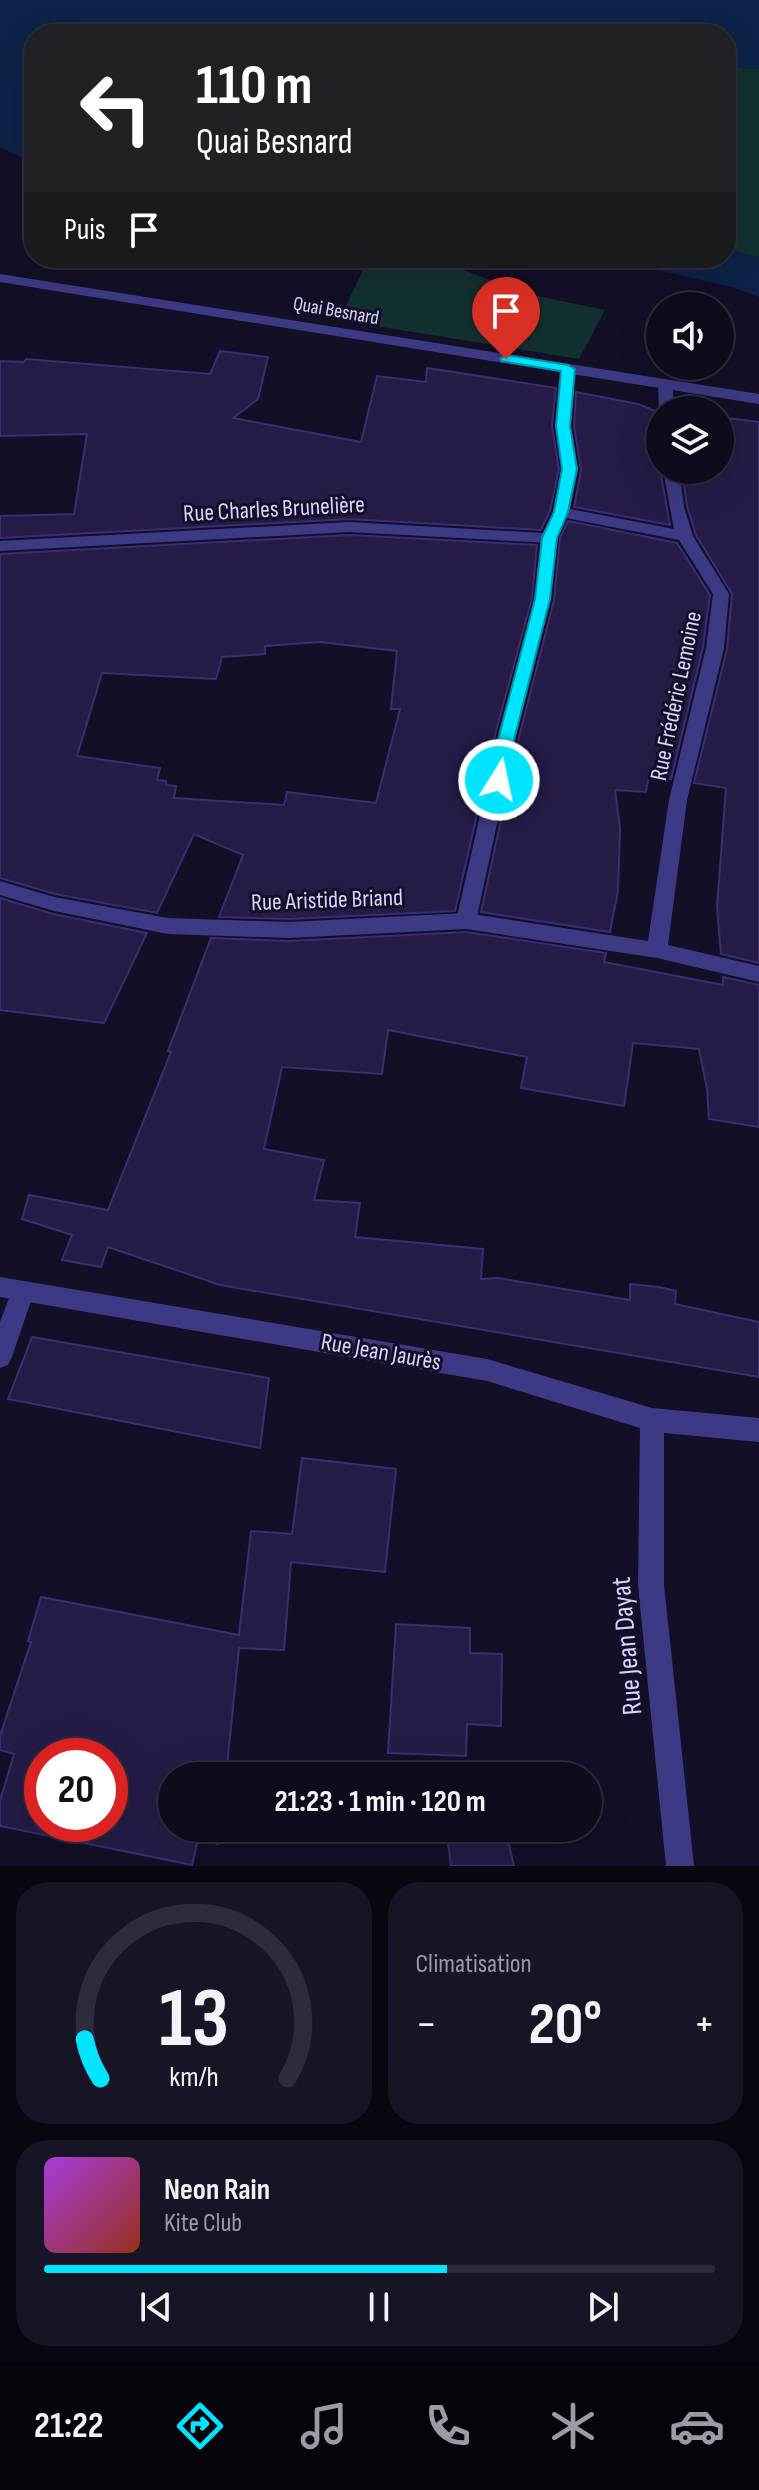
<!DOCTYPE html>
<html lang="fr">
<meta charset="utf-8">
<style>
body{margin:0;font-family:"Sofia Sans Condensed",sans-serif;background:#171425;color:#f1f3f6;height:100vh;display:flex;flex-direction:column;font-size:30px;white-space:nowrap}
*{box-sizing:border-box;margin:0}
p{font-size:26px;color:#9b9ba3}
.icon{flex:none;width:44px;height:44px;fill:none;stroke:currentColor;stroke-width:2;stroke-linecap:round;stroke-linejoin:round}
.map{position:relative;height:1866px;overflow:hidden}
.drawer{display:flex;flex-direction:column;gap:16px;padding:16px;background:#08060f;flex:1}
.drawer>*{flex:none}
.banner{position:absolute;left:24px;top:24px;width:712px;height:244px;border-radius:32px;box-shadow:0 8px 32px #0002,0 0 0 2px #2e2b3b;background:#202124;color:#fff;overflow:hidden}
.controls{position:absolute;left:646px;top:292px;display:grid;gap:16px}
.controls a{display:grid;place-items:center;width:88px;height:88px;border-radius:50%;background:#0e0b1c;box-shadow:0 8px 32px #0002,0 0 0 2px #2e2b3b;font-size:40px}
.speed{position:absolute;left:24px;top:1738px;display:flex;gap:16px;font-size:40px;font-weight:700;text-align:center}
.speed>*{display:grid;place-content:center;width:104px;height:104px;border-radius:50%;background:#0e0b1c;box-shadow:0 8px 32px #0002,0 0 0 2px #2e2b3b;line-height:1}
.speed .limit{border:12px solid #d22;background:#fff;color:#111}
.pin{position:absolute;display:grid;place-items:center;width:68px;height:68px;color:#fff;margin:-82px -34px;border-radius:50% 50% 50% 0;rotate:-45deg;box-shadow:0 0 8px #0007}
.pin .icon{rotate:45deg}
.me{position:absolute;width:88px;margin:-44px;rotate:10deg;stroke-linejoin:round;filter:drop-shadow(0 0 6px #0008)}
.turn{display:flex;align-items:center;gap:28px;height:168px;padding:0 40px;font-size:36px}
.turn .icon{width:104px;height:104px;stroke-width:2.5}
.turn b{display:block;font-size:56px;line-height:68px}
.then{display:flex;align-items:center;height:76px;padding:0 40px;background:#0003;gap:16px;font-size:30px}
.big{font-size:60px;font-weight:700;line-height:1.1}
.drawer .widget{flex:1;display:flex;flex-direction:column;justify-content:center;gap:12px;min-width:0;padding:0 28px;border-radius:32px;background:#171425}
.drawer .dial{align-items:center;gap:0}
.dial svg{height:208px;overflow:visible;fill:none;stroke:#2e2b3b;stroke-width:7;stroke-linecap:round;text-anchor:middle}
.dial text{fill:#f1f3f6;stroke:none}
.song{display:flex;align-items:center;gap:24px}
.cover{width:96px;height:96px;border-radius:12px;background:linear-gradient(135deg,hsl(280 70% 55%),hsl(10 70% 35%))}
.played{height:8px;border-radius:4px;background:linear-gradient(90deg,#00e5ff 60%,#2e2b3b 60%)}
.keys{display:flex;justify-content:space-around;direction:ltr}
.heat{display:flex;justify-content:space-between;align-items:center;font-size:44px;direction:ltr}
.drawer .tiles{flex:1;display:grid;gap:16px;grid-template-columns:1fr 1fr}
.widget:last-child{grid-column:span 2}
.trip{position:absolute;left:158px;top:1762px;width:444px;height:80px;border-radius:40px;background:#0e0b1c;box-shadow:0 8px 32px #0002,0 0 0 2px #2e2b3b;font-weight:700;line-height:80px;text-align:center}
.menu{display:flex;height:128px;justify-content:space-around;align-items:center;background:#06040b;color:#9b9ba3}
.menu .icon{width:56px;height:56px}
.menu .on{color:#00e5ff}
.menu b{font-size:36px;color:#f1f3f6}
.map>svg:first-child{display:block}
.green{fill:#12302f}
.water{fill:#0c2248}
.building{fill:#241b47;stroke:#3b2d73;stroke-width:2;fill-rule:evenodd}
.lines{fill:none;stroke-linecap:round;stroke-linejoin:round}
.service{fill:#3d3a85;fill-rule:evenodd}
.minor{fill:#3d3a85;fill-rule:evenodd}
.tertiary{fill:#3d3a85;fill-rule:evenodd}
.route{fill:#00e5ff;stroke:#0095a6;stroke-width:2}
.labels{text-anchor:middle;dominant-baseline:central;stroke-width:6;stroke-linejoin:round;paint-order:stroke}
.far-street-label{font-size:20px;fill:#d9d4ff;stroke:#130f26}
.street-label{font-size:24px;fill:#d9d4ff;stroke:#130f26}
.near-street-label{font-size:28px;fill:#d9d4ff;stroke:#130f26}
</style>
<div class="map">
<svg width="759" height="1866" viewBox="0 0 759 1866">
<rect width="100%" height="100%" fill="#130f26"/>
<g class="green">
<polygon points="726,67 759,69 759,257 726,250"/>
<polygon points="369,258 431,258 528,294 605,310 579,359 339,320"/>
</g>
<g class="water">
<polygon points="0,0 759,0 759,69 726,67 726,34 265,34 193,28 160,31 158,34 34,34 34,164 0,147"/>
<polygon points="726,250 759,257 759,297 735,288 606,258 726,258"/>
</g>
<g class="building">
<polygon points="220,351 268,357 258,399 233,418 361,442 377,376 426,382 427,368 556,388 552,426 559,469 550,511 541,530 349,519 0,538 0,516 74,514 87,434 0,436 0,361 24,362 26,359 210,374"/>
<polygon points="576,392 638,404 660,413 660,470 670,525 574,507 581,470 574,426"/>
<polygon points="720,417 759,422 759,963 721,954 717,907 726,788 694,783 727,649 732,594 696,535 687,506 682,470 720,470"/>
<polygon points="568,521 677,543 710,595 703,647 671,779 649,775 646,792 615,790 620,828 618,891 610,932 481,912 519,737 554,600 560,538"/>
<path d="M349,535L537,545L532,598L495,735L455,911L289,919L219,917L243,855L194,834L157,913L55,894L0,878V554ZM320,642L397,651L391,709H400L376,803L287,792L284,805L174,798L176,786L166,785V781L157,780L160,768L77,756L102,673L216,679L222,657L265,654V646Z"/>
<polygon points="0,898 53,914 147,933 104,1023 0,1010"/>
<polygon points="466,932 606,953 604,962 723,985 723,977 759,985 759,1127 709,1119 707,1089 699,1049 633,1043 624,1106 521,1088 527,1057 388,1030 382,1074 282,1067 264,1149 324,1160 314,1200 360,1203 355,1237 483,1249 481,1279 498,1278 630,1300 630,1284 659,1287 676,1291 675,1304 759,1322 759,1377 220,1285 108,1247 101,1267 62,1260 72,1235 22,1219 29,1195 108,1210 171,1052 168,1051 211,938 289,941"/>
<polygon points="32,1337 269,1378 260,1448 8,1399"/>
<path d="M302,1458L396,1469L385,1572L291,1562L284,1650L239,1648L226,1776H172V1828H220L218,1844L198,1839L192,1865L0,1826V1801L14,1754L0,1750V1736L31,1642L28,1641L41,1597L239,1635L251,1531L292,1534ZM42,1756H110V1824H42Z"/>
<polygon points="396,1624 470,1628 470,1653 502,1654 501,1726 467,1724 466,1756 388,1753"/>
<polygon points="446,1828 505,1828 514,1866 451,1866"/>
</g>
<g class="lines">
<g class="service">
<polygon points="549,533 557,538 551,599 516,736 476,921 473,926 459,926 456,921 498,736 535,599 541,538"/>
<polygon points="22,1282 30,1285 34,1292 12,1357 8,1365 0,1368 0,1322 14,1285"/>
</g>
<g class="minor">
<polygon points="568,365 575,369 571,426 578,469 570,509 674,529 663,470 679,470 684,507 693,536 729,594 724,648 687,800 668,945 759,966 759,982 657,958 466,929 289,938 168,934 54,911 0,895 0,881 54,897 168,918 289,922 466,913 648,941 669,800 706,648 713,594 679,540 566,518 555,542 549,543 349,532 0,551 0,541 349,522 543,533 553,512 562,469 555,426 561,369"/>
<polygon points="665,379 672,383 675,410 659,410 658,383"/>
</g>
<g class="tertiary">
<polygon points="0,274 759,394 759,404 0,282"/>
<polygon points="0,1277 487,1359 652,1408 759,1418 759,1442 664,1433 664,1585 694,1866 666,1866 638,1585 640,1428 487,1381 0,1297"/>
</g>
</g>
<polygon class="route" points="506,355 568,365 575,369 570,426 577,469 568,512 557,538 550,599 515,736 508,780 499,786 491,780 499,736 535,599 542,538 554,512 562,469 556,426 561,371 501,361 500,359"/>
<g class="labels">
<g class="far-street-label">
<text transform="translate(336 311) rotate(10)">Quai Besnard</text>
</g>
<g class="street-label">
<text transform="translate(274 509) rotate(-3)">Rue Charles Brunelière</text>
<text transform="translate(676 696) rotate(-78)">Rue Frédéric Lemoine</text>
<text transform="translate(327 900) rotate(-2)">Rue Aristide Briand</text>
<text transform="translate(381 1352) rotate(10)">Rue Jean Jaurès</text>
</g>
<g class="near-street-label">
<text transform="translate(627 1646) rotate(-95)">Rue Jean Dayat</text>
</g>
</g>
</svg>
<div class="controls">
<a><svg class="icon" aria-label="sound" viewBox="0 0 24 24"><path d="M4 9h4l5-4v14l-5-4H4zM17 9q2 3 0 6"/></svg></a>
<a><svg class="icon" aria-label="layers" viewBox="0 0 24 24"><path d="M12 4l9 5-9 5-9-5zM3 14l9 5 9-5"/></svg></a>
</div>
<div class="speed"><div class="limit">20</div></div>
<div class="pin" style="left:506px;top:359px;background:#d93025"><svg class="icon" aria-label="arrive" viewBox="0 0 24 24"><path d="M6 21V4h12l-3 4 3 4H6"/></svg></div>
<svg class="me" style="left:499px;top:780px" viewBox="-20 -20 40 40"><circle r="17" fill="#00e5ff" stroke="#fff" stroke-width="3"/><path d="M0-11L8 9 0 5-8 9z" fill="#fff"/></svg>
<div class="trip">21:23 · 1 min · 120 m</div>
<div class="banner">
<div class="turn"><svg class="icon" aria-label="left" viewBox="0 0 24 24"><path d="M17 20v-9H6M10 6l-5 5 5 5"/></svg><div><b>110 m</b>Quai Besnard</div></div>
<div class="then">Puis<svg class="icon" aria-label="arrive" viewBox="0 0 24 24"><path d="M6 21V4h12l-3 4 3 4H6"/></svg></div>
</div>
</div>
<section class="drawer">
<div class="tiles">
<div class="widget dial"><svg viewBox="0 0 100 80">
<path d="M14 69A42 42 0 1 1 86 69"/>
<path d="M14 69A42 42 0 0 1 8 54" stroke="#00e5ff"/>
<text x="50" y="56" font-size="32" font-weight="700">13</text>
<text x="50" y="72" font-size="11">km/h</text>
</svg></div>
<div class="widget"><p>Climatisation</p>
<div class="heat"><a>−</a><b class="big">20°</b><a>+</a></div>
</div>
<div class="widget">
<div class="song"><i class="cover"></i><div><b>Neon Rain</b><p>Kite Club</p></div></div>
<div class="played"></div>
<div class="keys"><svg class="icon" aria-label="previous" viewBox="0 0 24 24"><path d="M18 5L8 12l10 7zM5 5v14"/></svg><svg class="icon" aria-label="pause" viewBox="0 0 24 24"><path d="M8 5v14M16 5v14"/></svg><svg class="icon" aria-label="next" viewBox="0 0 24 24"><path d="M6 5l10 7-10 7zM19 5v14"/></svg></div>
</div>
</div>
</section>
<nav class="menu">
<b>21:22</b>
<svg class="icon on" aria-label="directions" viewBox="0 0 24 24"><path d="M12 3l9 9-9 9-9-9zM9 14v-3h6M13 9l2 2-2 2"/></svg>
<svg class="icon" aria-label="music" viewBox="0 0 24 24"><path d="M9 18V5l10-2v13"/><circle cx="6" cy="18" r="3"/><circle cx="16" cy="16" r="3"/></svg>
<svg class="icon" aria-label="phone" viewBox="0 0 24 24"><path d="M5 4h4l2 5-3 2q2 4 5 5l2-3 5 2v4C11 20 4 13 5 4z"/></svg>
<svg class="icon" aria-label="climate" viewBox="0 0 24 24"><path d="M12 3v18M4 7l16 10M4 17L20 7"/></svg>
<svg class="icon" aria-label="car" viewBox="0 0 24 24"><path d="M5 17H2v-5l4-1 3-4h7l3 4 3 1v5h-3M9 17h6M6 11h13"/><circle cx="7" cy="17" r="2"/><circle cx="17" cy="17" r="2"/></svg>
</nav>
